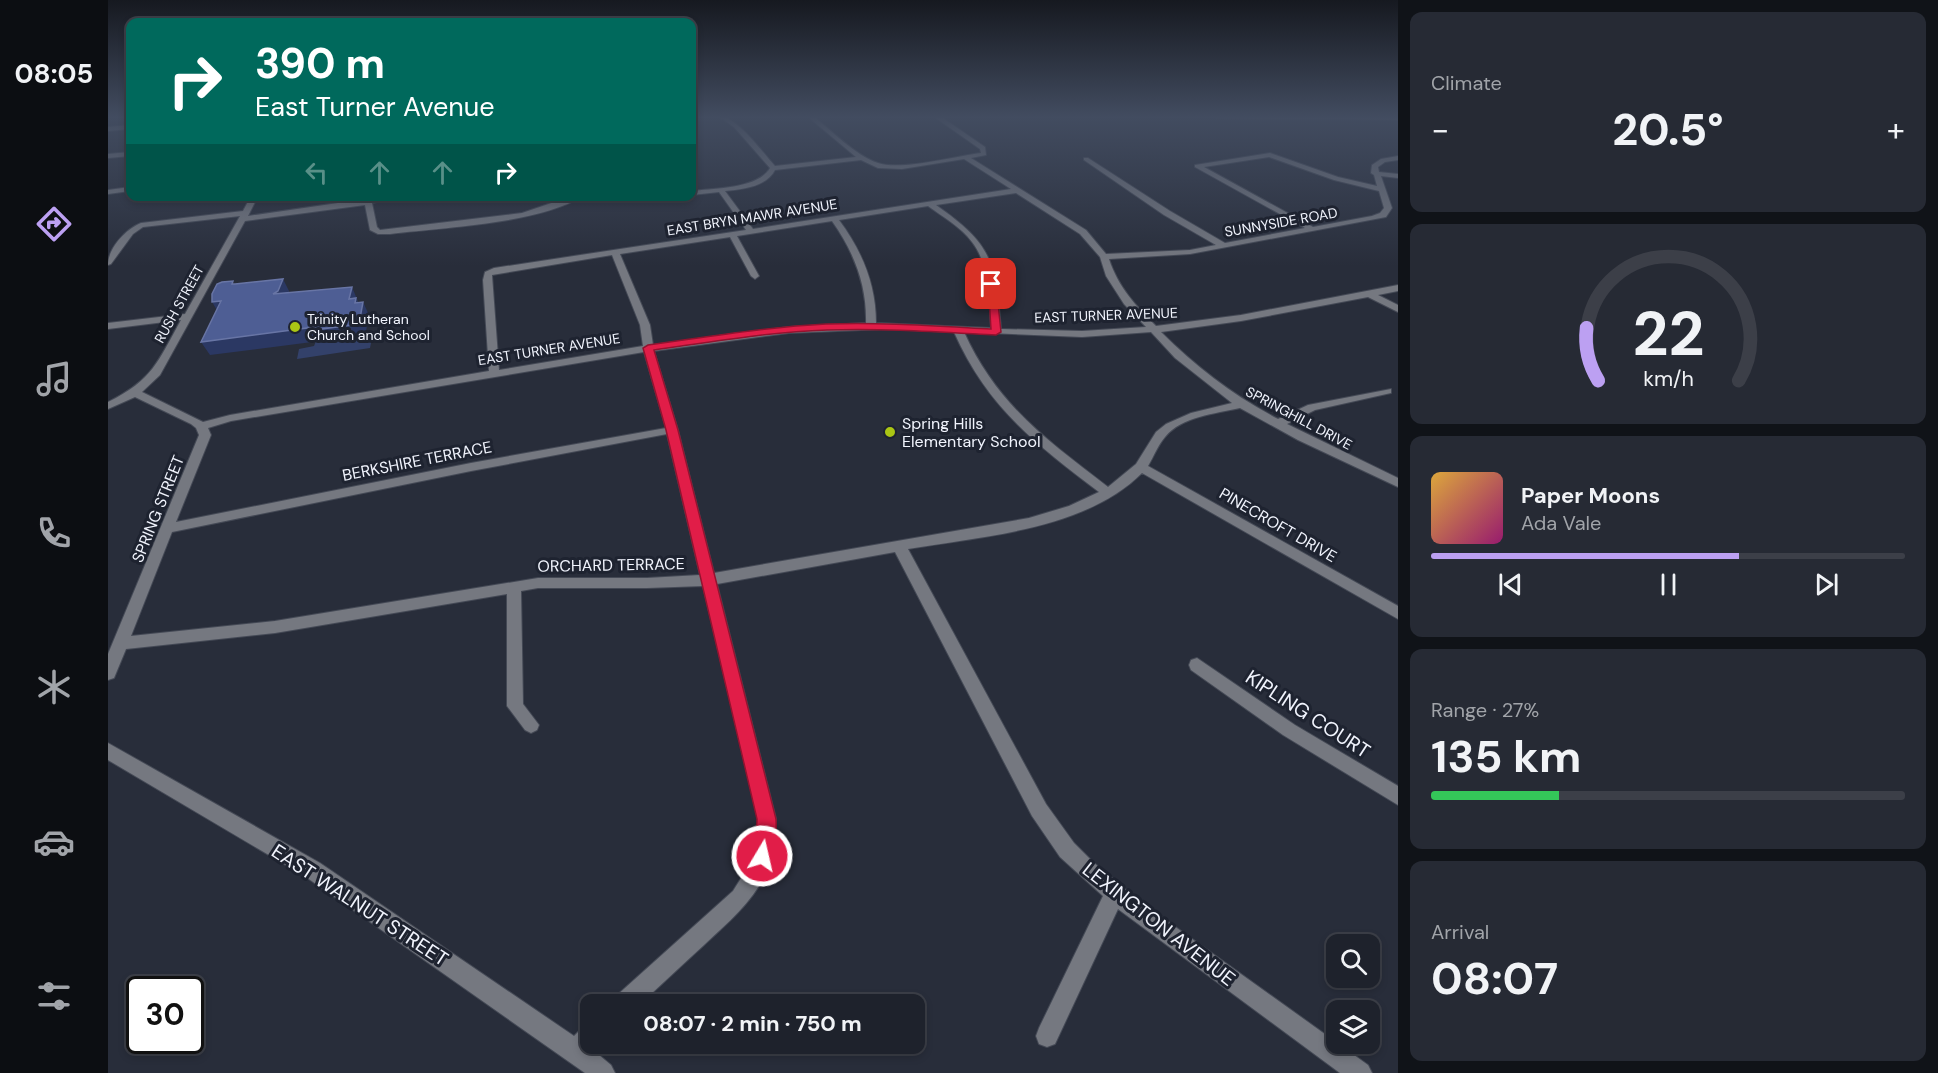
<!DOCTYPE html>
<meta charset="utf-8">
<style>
body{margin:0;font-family:"DM Sans",sans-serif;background:#262a34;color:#f1f3f6;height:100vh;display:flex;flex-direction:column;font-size:22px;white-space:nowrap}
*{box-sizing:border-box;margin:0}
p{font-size:20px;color:#a1a4a9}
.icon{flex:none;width:33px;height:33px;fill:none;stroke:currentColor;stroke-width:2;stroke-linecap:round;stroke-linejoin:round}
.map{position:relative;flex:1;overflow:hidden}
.panel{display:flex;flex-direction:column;gap:12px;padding:12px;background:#101318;width:540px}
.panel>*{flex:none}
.banner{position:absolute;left:18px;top:18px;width:570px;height:183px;border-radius:12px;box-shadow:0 3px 9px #0003,0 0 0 2px #3c3f48;background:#00695c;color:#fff;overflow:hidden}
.controls{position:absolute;left:1218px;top:934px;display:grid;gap:12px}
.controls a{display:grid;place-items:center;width:54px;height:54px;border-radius:12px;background:#1e222c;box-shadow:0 3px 9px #0003,0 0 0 2px #3c3f48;font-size:30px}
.speed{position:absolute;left:18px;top:976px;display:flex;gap:12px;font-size:30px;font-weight:700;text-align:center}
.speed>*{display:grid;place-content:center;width:78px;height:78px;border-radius:50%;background:#1e222c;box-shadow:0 3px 9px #0003,0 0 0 2px #3c3f48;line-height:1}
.speed .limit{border:3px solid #111;border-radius:9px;background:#fff;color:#111}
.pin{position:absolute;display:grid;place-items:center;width:51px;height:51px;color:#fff;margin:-26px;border-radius:12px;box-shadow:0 3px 9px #0006}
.me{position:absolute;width:66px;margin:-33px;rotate:9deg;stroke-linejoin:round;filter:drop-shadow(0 0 4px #0008)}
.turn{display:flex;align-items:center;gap:21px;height:126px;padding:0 30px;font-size:27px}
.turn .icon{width:78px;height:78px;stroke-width:2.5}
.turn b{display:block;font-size:42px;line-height:51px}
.lanes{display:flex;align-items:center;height:57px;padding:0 30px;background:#0003;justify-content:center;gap:30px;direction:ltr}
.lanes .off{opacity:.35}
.big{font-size:45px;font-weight:700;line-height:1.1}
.panel .card{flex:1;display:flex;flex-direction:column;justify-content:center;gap:9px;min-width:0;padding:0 21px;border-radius:12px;background:#262a34}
.panel .dial{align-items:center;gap:0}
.dial svg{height:156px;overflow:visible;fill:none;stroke:#3c3f48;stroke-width:7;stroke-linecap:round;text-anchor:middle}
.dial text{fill:#f1f3f6;stroke:none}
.song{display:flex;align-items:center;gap:18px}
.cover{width:72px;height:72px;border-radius:9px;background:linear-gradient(135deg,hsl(40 70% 55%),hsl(320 70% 35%))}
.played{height:6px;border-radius:3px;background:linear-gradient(90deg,#bca0f2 65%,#3c3f48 65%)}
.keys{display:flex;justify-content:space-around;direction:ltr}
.heat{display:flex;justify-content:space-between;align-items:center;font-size:33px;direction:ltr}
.charge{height:9px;border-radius:4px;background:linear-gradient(90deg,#34c759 27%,#3c3f48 0)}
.trip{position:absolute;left:472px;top:994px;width:345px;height:60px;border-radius:12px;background:#1e222c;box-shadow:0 3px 9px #0003,0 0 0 2px #3c3f48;font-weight:700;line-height:60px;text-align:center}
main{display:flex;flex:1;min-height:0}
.tab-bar{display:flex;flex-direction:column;width:108px;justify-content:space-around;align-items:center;background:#0c0e12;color:#a1a4a9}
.tab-bar .icon{width:42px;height:42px}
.tab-bar .current{color:#bca0f2}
.tab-bar b{font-size:27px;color:#f1f3f6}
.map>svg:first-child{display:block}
.green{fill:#33416a}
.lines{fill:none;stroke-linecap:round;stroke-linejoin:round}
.minor-casing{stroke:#444955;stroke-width:2}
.minor{fill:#757880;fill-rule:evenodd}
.shaded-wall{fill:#2b3863}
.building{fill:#4e5e94;stroke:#6875a5;stroke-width:1.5}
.route{fill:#e11d48;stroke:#92132f;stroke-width:1.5}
.poi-dot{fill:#abc614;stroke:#1e2330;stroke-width:2}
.labels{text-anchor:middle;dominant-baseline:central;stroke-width:6;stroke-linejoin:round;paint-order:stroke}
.far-street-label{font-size:14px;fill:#f1f4fd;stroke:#1e2330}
.far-poi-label{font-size:14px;fill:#f1f4fd;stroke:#1e2330;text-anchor:start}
.poi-label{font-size:16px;fill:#f1f4fd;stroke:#1e2330;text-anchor:start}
.street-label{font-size:16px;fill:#f1f4fd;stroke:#1e2330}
.near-street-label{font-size:20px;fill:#f1f4fd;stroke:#1e2330}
</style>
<main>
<nav class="tab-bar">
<b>08:05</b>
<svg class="icon current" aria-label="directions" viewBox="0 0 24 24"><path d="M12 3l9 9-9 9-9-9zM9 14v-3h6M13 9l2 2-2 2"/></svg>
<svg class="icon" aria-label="music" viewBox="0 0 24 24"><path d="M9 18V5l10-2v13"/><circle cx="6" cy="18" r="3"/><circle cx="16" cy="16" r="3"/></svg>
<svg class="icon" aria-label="phone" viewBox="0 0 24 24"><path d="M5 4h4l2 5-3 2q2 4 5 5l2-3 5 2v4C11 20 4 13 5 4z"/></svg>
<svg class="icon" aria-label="climate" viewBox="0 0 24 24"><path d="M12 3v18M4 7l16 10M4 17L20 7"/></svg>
<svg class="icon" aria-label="car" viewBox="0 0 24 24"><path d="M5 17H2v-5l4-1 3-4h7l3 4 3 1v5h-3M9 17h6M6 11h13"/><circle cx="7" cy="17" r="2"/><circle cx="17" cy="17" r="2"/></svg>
<svg class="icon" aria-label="filters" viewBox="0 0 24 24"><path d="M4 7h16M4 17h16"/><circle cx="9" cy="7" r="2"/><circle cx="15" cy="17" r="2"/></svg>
</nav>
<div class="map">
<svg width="1290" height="1073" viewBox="0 0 1290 1073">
<rect width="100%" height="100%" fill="#282d3a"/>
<polygon class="green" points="262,337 264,338 262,348 189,359 191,349 206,346 208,341 214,340 214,343"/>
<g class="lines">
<g class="minor-casing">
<g id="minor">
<path d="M610,116C629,116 654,152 667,166L748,157L699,116H705C723,130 748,156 770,163C792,171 848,156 873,153L872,149L825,116H832L877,147L878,155L863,158L978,230L998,254L1082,250L1108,245L1056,215L976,160V158H980L1062,211L1117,243L1197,228L1087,167V165L1162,153L1230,177L1269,186L1266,175L1263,173L1264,165L1273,159L1290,156V160L1277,162L1270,167L1271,172L1290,174V178L1273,176L1284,208L1278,217L1082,254L1001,259C1010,287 1028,306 1048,326L1133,315L1290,285V291L1270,295L1290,305V312L1260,297L1133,321L1053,332C1088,367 1126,396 1170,419L1200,405L1283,389V393L1207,410L1179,424L1290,478V487L1190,440L1132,408C1107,414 1074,416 1057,437C1050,445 1046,456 1040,466L1290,606V619L1034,473C977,530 875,536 800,549L938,804L966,843L986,863L1034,903L1260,1065L1264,1073H1232L1010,909L947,1044L939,1047L931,1044L928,1036L931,1028L995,896L952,857L924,816L787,552L609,584L668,819C669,881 637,907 596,945C574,965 553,985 531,1005H504L507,997L625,891L640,867L644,856L649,834L650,819L595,586L539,588H430L413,591L415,704L431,725L429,730L423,733L417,730L399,706V594L167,633L18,649L6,678L0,680V654L91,435L88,428L83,424L27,397L0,409V402C45,380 50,361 73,320L0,329V323L77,314L132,216L35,227L25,234L3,264L0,265C0,248 18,229 33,223L135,211L143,196H150L140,216L278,196H297L264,203L269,227L272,230L414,213L464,196H475C430,224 336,227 282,234H270L262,230L257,205L137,221L52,375L34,392L95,422L122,415L381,371L375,280L377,272L386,268L638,230L611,192L584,195V191C605,188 650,189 662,168L626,127ZM1161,157L1226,180L1271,191L1276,208L1272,213L1264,216L1205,227L1096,167ZM856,159L903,189L645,229L617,191C635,189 658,187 667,170L753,160L770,168L794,169ZM908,193L972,234L992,257L998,276L1016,304L1038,327L974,331L893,329C887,261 885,245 828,205ZM820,206C835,217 853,227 864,242C882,265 881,300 883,328L768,323C768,284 754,251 731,220ZM724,221C746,252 759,285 758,323L681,327L545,345L542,325L512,254L622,237L643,276L647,279L651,276L629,236ZM504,255L532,325L535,346L391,370L384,275ZM778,329L846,332C879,407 928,444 991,492L961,506L921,518L606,573L570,430L546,351L681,333ZM856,332L974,337L1043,332L1067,358L1124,403L1083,413L1058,424L1048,432L1028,464L1000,487C939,440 889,405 856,332ZM536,352L558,428L363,463L68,522L103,435L100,428L123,421ZM559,434L592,575L539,578H430L167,621L23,636L64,532L363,471Z"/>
<polygon points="1105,116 1290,116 1290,120 1108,118"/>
<polygon points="22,125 22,129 0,131 0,127"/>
<polygon points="22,152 22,156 0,158 0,154"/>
<polygon points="22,187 22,191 0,194 0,190"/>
<polygon points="504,196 557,196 529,201"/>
<polygon points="1089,658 1187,725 1290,786 1290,805 1175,735 1083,670 1081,665 1083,660"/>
<polygon points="0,743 212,863 466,1036 475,1027 483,1024 483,1044 490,1044 485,1050 503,1065 507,1073 477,1073 198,877 0,760"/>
</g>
</g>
<use href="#minor" class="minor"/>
</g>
<g class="shaded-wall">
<polygon points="175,279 181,291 177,304 165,294"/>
<polygon points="244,287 254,311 255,302 261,315 257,337 213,343 212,341 102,355 93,342 241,299"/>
<polygon points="113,301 112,315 104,302"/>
</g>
<polygon class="building" points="175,279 170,291 165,294 244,287 241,299 248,298 247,303 255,302 251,324 206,330 207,327 93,342 113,301 104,302 104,294 109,284 114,282 125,281 124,284 127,284"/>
<linearGradient id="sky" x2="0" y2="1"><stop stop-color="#161920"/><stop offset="0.44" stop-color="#424c60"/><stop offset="1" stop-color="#424c60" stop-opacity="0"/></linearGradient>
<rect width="1290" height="266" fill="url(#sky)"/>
<path class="route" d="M880,282L888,284L893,332L888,335C832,332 775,328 719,330C661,332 603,342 546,350L570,430L668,819C669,834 667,849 661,863L654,866L647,863C642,851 649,833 649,819L558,430L535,348L540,345C599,337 658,327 718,324C773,322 828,326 883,329Z"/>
<g class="poi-dot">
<circle cx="187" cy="327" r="6"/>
<circle cx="782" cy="432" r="6"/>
</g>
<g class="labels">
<g class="far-street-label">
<text transform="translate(644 217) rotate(-9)">EAST BRYN MAWR AVENUE</text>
<text transform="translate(1173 222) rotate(-10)">SUNNYSIDE ROAD</text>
<text transform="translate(71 304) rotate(-61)">RUSH STREET</text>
<text transform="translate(998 315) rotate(-2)">EAST TURNER AVENUE</text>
<text transform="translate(441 349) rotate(-9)">EAST TURNER AVENUE</text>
<text transform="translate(1191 418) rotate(28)">SPRINGHILL DRIVE</text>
</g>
<g class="far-poi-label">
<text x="199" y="319">Trinity Lutheran<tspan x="199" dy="16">Church and School</tspan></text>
</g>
<g class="poi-label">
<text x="794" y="423">Spring Hills<tspan x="794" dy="18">Elementary School</tspan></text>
</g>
<g class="street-label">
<text transform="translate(309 461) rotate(-11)">BERKSHIRE TERRACE</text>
<text transform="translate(50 509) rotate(-68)">SPRING STREET</text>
<text transform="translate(1170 525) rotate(30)">PINECROFT DRIVE</text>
<text transform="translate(503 565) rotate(-1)">ORCHARD TERRACE</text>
</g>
<g class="near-street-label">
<text transform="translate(1200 714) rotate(33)">KIPLING COURT</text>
<text transform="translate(252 905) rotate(33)">EAST WALNUT STREET</text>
<text transform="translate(1051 924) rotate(38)">LEXINGTON AVENUE</text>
</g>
</g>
</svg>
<div class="controls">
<a><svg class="icon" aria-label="search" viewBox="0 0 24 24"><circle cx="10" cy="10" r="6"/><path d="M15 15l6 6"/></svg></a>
<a><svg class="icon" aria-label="layers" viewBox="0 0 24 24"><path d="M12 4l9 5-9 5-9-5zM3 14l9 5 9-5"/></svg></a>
</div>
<div class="speed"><div class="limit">30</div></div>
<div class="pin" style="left:883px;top:284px;background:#d93025"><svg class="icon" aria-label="arrive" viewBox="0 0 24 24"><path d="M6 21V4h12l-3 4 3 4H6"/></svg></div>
<svg class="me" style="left:654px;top:856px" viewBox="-20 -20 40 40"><circle r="17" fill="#e11d48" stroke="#fff" stroke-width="3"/><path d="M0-11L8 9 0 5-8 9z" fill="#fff"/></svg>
<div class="trip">08:07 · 2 min · 750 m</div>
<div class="banner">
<div class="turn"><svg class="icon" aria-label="right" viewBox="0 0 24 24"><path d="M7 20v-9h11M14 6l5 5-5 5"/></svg><div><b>390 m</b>East Turner Avenue</div></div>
<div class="lanes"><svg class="icon off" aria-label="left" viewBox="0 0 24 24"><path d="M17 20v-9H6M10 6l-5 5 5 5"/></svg><svg class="icon off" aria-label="ahead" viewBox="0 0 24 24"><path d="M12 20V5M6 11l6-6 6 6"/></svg><svg class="icon off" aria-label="ahead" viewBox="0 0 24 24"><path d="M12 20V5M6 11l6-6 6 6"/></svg><svg class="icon" aria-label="right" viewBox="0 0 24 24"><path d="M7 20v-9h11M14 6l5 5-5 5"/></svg></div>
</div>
</div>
<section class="panel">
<div class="card"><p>Climate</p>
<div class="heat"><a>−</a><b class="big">20.5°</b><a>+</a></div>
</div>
<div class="card dial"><svg viewBox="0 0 100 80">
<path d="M14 69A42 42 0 1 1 86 69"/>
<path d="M14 69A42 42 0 0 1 8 42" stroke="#bca0f2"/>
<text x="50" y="56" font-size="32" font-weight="700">22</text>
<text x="50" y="72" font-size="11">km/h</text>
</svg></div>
<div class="card">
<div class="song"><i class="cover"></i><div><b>Paper Moons</b><p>Ada Vale</p></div></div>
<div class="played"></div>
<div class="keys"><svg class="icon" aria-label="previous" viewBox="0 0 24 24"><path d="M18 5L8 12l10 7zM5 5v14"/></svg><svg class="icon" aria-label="pause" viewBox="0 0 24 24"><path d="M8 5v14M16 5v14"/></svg><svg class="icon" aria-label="next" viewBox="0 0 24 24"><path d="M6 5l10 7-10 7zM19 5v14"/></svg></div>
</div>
<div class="card"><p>Range · 27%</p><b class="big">135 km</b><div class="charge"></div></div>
<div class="card"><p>Arrival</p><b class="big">08:07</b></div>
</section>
</main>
